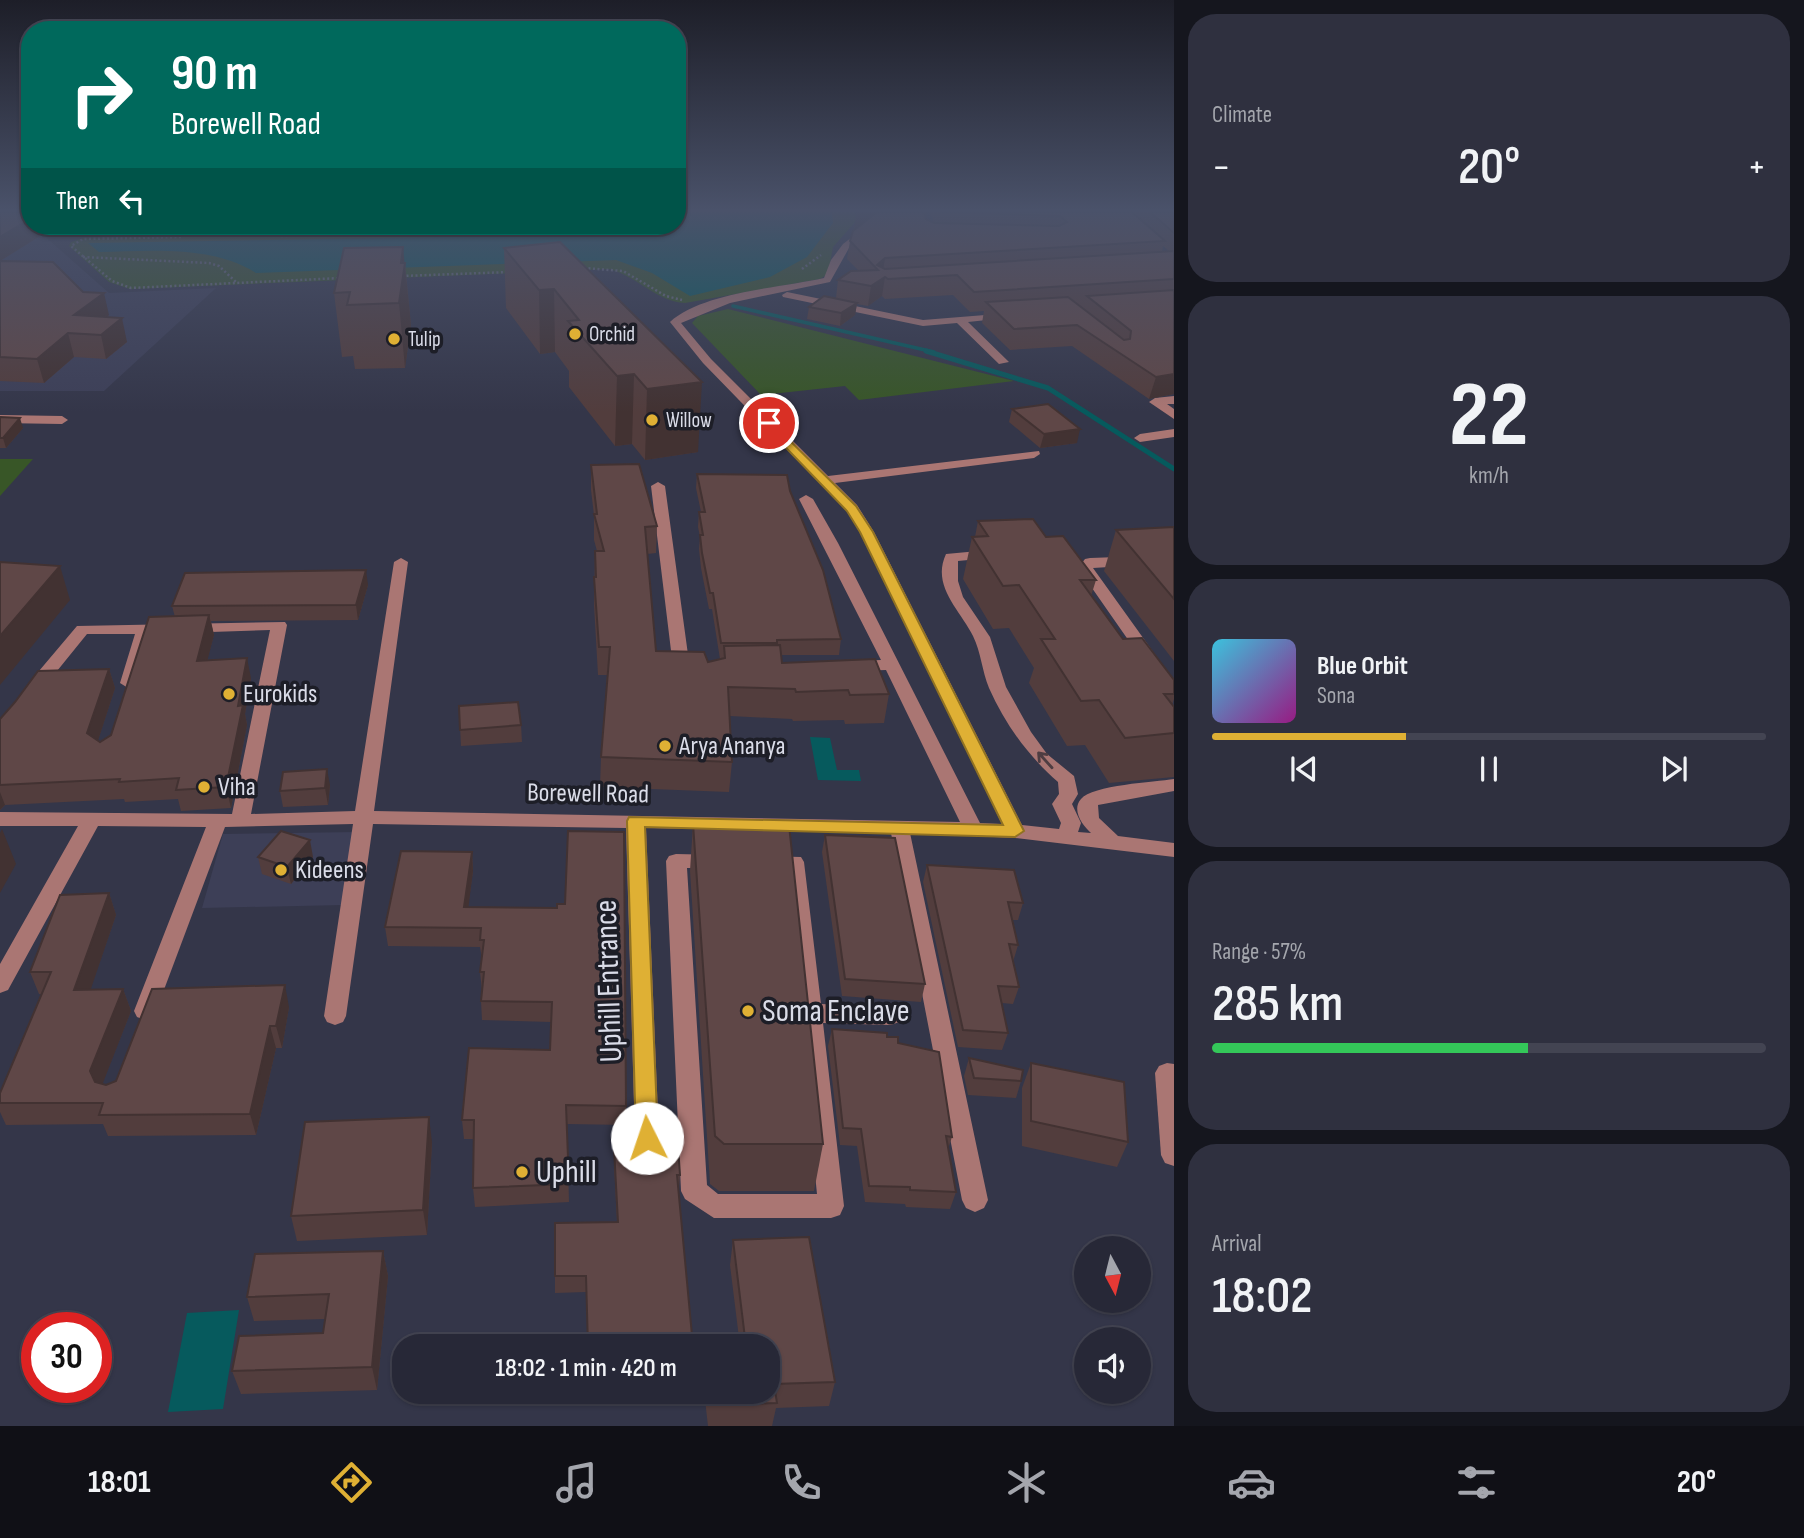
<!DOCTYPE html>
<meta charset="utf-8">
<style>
body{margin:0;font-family:"Sofia Sans Condensed",sans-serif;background:#2f303f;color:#f1f3f6;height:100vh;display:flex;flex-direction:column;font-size:26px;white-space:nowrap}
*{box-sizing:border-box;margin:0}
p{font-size:23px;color:#a4a6ad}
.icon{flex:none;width:38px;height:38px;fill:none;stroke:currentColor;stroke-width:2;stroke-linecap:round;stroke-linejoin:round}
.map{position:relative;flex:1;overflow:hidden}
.side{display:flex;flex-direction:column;gap:14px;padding:14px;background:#15161e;width:630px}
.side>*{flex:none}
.banner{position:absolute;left:21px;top:21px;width:665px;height:214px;border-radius:28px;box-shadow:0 2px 5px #0004,0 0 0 2px #434452;background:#00695c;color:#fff;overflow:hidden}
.needle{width:46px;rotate:173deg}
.fabs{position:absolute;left:1074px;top:1236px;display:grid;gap:14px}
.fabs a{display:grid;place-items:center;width:77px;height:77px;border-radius:50%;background:#272837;box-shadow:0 2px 5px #0004,0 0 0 2px #434452;font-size:35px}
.speed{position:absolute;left:21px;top:1312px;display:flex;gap:14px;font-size:35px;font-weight:700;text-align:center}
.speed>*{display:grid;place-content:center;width:91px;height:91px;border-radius:50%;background:#272837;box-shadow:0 2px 5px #0004,0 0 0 2px #434452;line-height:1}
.speed .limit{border:10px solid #d22;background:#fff;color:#111}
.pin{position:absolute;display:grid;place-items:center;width:60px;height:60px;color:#fff;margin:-30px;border:4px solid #fff;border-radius:50%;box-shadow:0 2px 7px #0007}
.me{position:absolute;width:77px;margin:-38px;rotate:356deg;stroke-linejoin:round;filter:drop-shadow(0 0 5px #0008)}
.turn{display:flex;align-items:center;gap:24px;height:147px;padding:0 35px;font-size:32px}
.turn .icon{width:91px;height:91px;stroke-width:2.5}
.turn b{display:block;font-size:49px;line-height:60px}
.then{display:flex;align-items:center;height:66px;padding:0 35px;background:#0003;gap:14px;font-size:26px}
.big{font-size:52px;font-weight:600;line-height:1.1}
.side .widget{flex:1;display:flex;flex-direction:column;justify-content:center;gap:10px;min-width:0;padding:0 24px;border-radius:28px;background:#2f303f}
.side .dial{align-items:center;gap:0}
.dial b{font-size:91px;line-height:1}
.song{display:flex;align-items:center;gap:21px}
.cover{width:84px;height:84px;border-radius:10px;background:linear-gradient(135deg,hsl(190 70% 55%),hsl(310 70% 35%))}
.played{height:7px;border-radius:4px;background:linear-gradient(90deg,#dfb034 35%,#434452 35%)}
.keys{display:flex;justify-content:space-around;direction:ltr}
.heat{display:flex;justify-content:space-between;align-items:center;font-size:38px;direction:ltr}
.charge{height:10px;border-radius:5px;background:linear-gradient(90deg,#34c759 57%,#434452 0)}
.trip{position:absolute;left:392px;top:1334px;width:388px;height:70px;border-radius:28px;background:#272837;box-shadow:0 2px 5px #0004,0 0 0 2px #434452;font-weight:600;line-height:70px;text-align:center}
.tabs{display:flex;height:112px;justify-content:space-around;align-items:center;background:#101016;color:#a4a6ad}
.tabs .icon{width:49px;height:49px}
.tabs .on{color:#dfb034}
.tabs b{font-size:32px;color:#f1f3f6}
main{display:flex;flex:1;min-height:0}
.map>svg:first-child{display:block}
.built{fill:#3d3f57}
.green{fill:#385627}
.water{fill:#065a5d}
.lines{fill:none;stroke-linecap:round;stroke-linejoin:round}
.stream-far1{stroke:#065a5d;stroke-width:3.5}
.stream{stroke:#065a5d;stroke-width:5}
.path{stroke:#6c6e7f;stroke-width:2.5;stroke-dasharray:2 2.5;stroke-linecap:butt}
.minor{fill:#aa7673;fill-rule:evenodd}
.wall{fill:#523d3d;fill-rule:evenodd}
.shaded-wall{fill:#423232}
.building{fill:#5f4747;stroke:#423232;stroke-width:2}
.oneway{stroke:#4e3d42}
.route{fill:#dfb034;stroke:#917222;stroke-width:2}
.poi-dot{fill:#dfb034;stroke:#1d1e27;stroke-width:2.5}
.labels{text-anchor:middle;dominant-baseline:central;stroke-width:7;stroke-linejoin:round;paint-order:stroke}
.far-poi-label{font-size:21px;fill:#dadce8;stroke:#1d1e27;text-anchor:start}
.poi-label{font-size:26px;fill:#dadce8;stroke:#1d1e27;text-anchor:start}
.street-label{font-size:26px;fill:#dadce8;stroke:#1d1e27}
.near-street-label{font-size:32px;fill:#dadce8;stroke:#1d1e27}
.near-poi-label{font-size:32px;fill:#dadce8;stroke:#1d1e27;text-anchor:start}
</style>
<main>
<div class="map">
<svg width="1174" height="1426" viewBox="0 0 1174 1426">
<rect width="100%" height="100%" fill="#343649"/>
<g class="built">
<polygon points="0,212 33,226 109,293 216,288 104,391 0,391"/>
<polygon points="357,832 343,905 202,908 223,834"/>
</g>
<g class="green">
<path d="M677,212H855L857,220L833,247L828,274L820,279L685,303C657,302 637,276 609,269L130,289L109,282L69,246L71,242L83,238L469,232L488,226H677Z"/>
<polygon points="728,309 1014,381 859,400 845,386 761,395 692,323 698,316"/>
<polygon points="0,459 33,459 0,496"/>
</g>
<g class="water">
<path d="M677,212H832L833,223L807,257L770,277L690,296L652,273L616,260L256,273C213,245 149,251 99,252L88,243L498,236L499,226H677Z"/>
<polygon points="810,737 830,738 837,770 859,770 861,781 818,780"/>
<polygon points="239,1310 223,1409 168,1412 187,1313"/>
</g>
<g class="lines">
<g class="stream-far1">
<polyline points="115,236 161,232 168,226"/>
<polyline points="733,306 934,352"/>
</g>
<polyline class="stream" points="926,351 1048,388 1174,469"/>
<g class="path">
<polyline points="281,236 469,233 491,226"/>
<polyline points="181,237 83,239 71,246 112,281 131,288 341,278"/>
<polyline points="83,257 209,263 219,266 237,283"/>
<polyline points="584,268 623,271 666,296 682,300"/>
<polyline points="802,269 821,255"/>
<polyline points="402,276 509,272"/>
</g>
<g class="minor">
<path d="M885,212H895L849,248L830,282L730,303L681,323L711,359L828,476L1039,451L1040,454L1034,458L835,483L857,505L874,532L1022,825L1059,829L1061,823L1052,804L1059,794L1058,782C1028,756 1005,724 989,688C982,671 981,652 973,636C960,610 931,586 946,554L989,550L996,554L989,558L958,561V581L963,597L990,637L1006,687L1031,732L1047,754L1074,776L1078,794L1072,804L1081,823L1078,832L1091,833C1083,826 1071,810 1081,799C1092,785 1155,782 1174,779V791L1098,805L1099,818L1118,836L1174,843V857L1015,838L910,833L988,1200L984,1208L975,1212L966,1208L962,1200L891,833L646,828L659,1138L656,1146L647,1149L638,1146L635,1138L626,828L373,824L346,1016L343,1022L335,1025L327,1022L324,1016L353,824L225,827L156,1011L153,1017L145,1020L137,1017L134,1011L206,827L98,826L8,990L0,993V964L78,826H0V812L232,814L270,630L151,634L136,683L128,688L120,683L135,634H87L40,692H28L25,688L28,684L77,626L285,622L287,625L251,814L355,811L394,562L401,558L408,562L374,811L960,822L886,670L855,671L847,666L855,661L881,660L799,499L806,495L813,499L838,543L980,823L1002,824L860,532L846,510L703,363L670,322C703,292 780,288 824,278L831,260L843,244Z"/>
<polygon points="185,226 276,226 272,229 189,229"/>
<polygon points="787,292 923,320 1010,313 1011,315 1006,318 968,322 1009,362 999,364 957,323 923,326 783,297 782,295"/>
<polygon points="1174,396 1174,404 1167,404 1174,409 1174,419 1149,402 1155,398"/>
<polygon points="0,415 62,416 68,420 62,424 0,423"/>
<polygon points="1174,429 1174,437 1140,442 1134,438 1140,434"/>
<polygon points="658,482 665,486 689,662 695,667 687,672 675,671 673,667 651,486"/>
<polygon points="1174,555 1174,563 1093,568 1174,681 1174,698 1168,697 1078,568 1085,559 1090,558"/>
<path d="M676,854L801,857L804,862L821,1004L891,1007L899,1010L902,1016L899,1022L891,1025L823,1023L844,1206L840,1215L831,1218H714L685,1199L681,1191L666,861L669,856ZM687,868L785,869L817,1194H718L707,1185Z"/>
<polygon points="1167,1063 1174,1064 1174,1166 1165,1163 1161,1155 1155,1073 1159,1066"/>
</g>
</g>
<g class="wall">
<polygon points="0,212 30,226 56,226 0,261 83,292 109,315 107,317 127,342 106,359 74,357 44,383 0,381"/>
<path d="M930,212H1174V394L1149,399L1072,346L1010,350L982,323L984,311L970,312L953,295L885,299L882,296L868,306L857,304L855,315L840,326L807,319L809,307L836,298L838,280L858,270L847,259L850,241L854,231L856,215L926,219L934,223ZM1163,246L1169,251L1162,252Z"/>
<polygon points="560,242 698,452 645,460 632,444 615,446 569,387 569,371 555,352 540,354 506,308 504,248"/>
<polygon points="405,263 411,325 405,368 355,369 353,356 342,357 334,293"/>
<polygon points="1012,409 1077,443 1040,448 1009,422"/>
<polygon points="0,417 23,428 6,448 0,448"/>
<polygon points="591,465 657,526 656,553 647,554 656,651 708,662 720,659 712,609 709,609 701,568 699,549 700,537 698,527 699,512 701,512 696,488 697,474 790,491 841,639 839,655 781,655 782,663 889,694 884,723 845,724 844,720 793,721 792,719 730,716 732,762 729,792 600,787 601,757 607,675 598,675 594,605 595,551 597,551 594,540 594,515 591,490"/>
<polygon points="978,521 1046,537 1096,580 1091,596 1123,639 1174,680 1174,699 1172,705 1174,707 1174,777 1109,783 1085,745 1067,746 1029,683 1034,668 1009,628 993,629 963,579 972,537 975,537"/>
<polygon points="1174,527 1174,661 1104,571 1116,530"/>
<polygon points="368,585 358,620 211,621 214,635 207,660 251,678 245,714 247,725 231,808 181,811 178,799 125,802 124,799 5,805 0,810 0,719 109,669 115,688 98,740 100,742 111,735 175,617 172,606"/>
<polygon points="459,706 521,725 522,742 461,746"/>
<polygon points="330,785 328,805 283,807 280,791"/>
<polygon points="693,824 823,1144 814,1191 719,1191 710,1184 690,871"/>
<polygon points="825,835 925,984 921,1002 842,996 822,852"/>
<polygon points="472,852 473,871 468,907 557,908 626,1106 626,1125 567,1124 569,1202 475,1207 473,1188 474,1139 464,1139 462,1120 550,1050 551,1022 482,1020 481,1001 482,991 480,972 482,959 480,947 388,946 385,927"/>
<polygon points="258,857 313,857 291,884 262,874"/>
<polygon points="927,865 1023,903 1018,920 1012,920 1018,945 1013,962 1019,987 1013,1004 1002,1003 1008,1033 1002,1050 958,1047 923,882"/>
<polygon points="109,893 116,915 90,990 123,989 131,1011 102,1084 106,1085 289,1007 282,1048 276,1048 256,1135 108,1136 103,1124 6,1125 0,1112 0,1093 41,994 39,994 30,972"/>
<polygon points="832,1029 887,1037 898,1043 952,1137 948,1149 956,1192 950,1209 906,1207 905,1204 865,1202 857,1146 840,1145 828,1046"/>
<polygon points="969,1058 1021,1081 1016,1098 968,1095 964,1076"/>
<polygon points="1031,1063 1128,1142 1117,1167 1022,1146 1022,1088"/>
<polygon points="432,1142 427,1235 297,1241 291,1216"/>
<polygon points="614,1148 680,1175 679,1190 586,1292 555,1293 555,1276 617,1222 614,1165"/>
<polygon points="733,1240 835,1382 829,1406 776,1408 772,1426 708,1426 704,1391 768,1391 768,1346 740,1346 730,1265"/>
<polygon points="383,1251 388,1276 377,1390 241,1394 232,1371 323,1333 325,1319 254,1321 247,1297"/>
<polygon points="588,1391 694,1391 694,1394 588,1396"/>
</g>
<g class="shaded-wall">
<polygon points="859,212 880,212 854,233 856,215"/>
<polygon points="30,219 30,226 56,226 0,261 0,237"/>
<polygon points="403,247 411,325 405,368 399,303 401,263"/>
<polygon points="885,258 882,277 877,265"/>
<polygon points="885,277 882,296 868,306 871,286"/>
<polygon points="554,289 555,352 540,354 539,290"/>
<polygon points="104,293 109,315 85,334 74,315"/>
<polygon points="857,303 855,315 840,326 841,313"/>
<polygon points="122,318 127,342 106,359 101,335"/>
<polygon points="68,333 74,357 44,383 37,359"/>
<polygon points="634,374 632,444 615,446 617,376"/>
<polygon points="1174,374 1174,394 1149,399 1156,377"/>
<polygon points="702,382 698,452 645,460 647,389"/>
<polygon points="20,418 23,428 6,448 3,438"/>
<polygon points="1080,429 1077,443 1040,448 1044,434"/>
<polygon points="60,566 70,600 0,685 0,636"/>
<polygon points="366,570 368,585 358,620 356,605"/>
<polygon points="209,615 214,635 202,681 197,661"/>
<polygon points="247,658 251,678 245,714 247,725 231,808 226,787"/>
<polygon points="109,669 115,688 94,753 87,733"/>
<polygon points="327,769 330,785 328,805 325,788"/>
<polygon points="0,792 5,805 0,810"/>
<polygon points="2,829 16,864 0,893 0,833"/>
<polygon points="310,840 313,857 291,884 287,867"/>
<polygon points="472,852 473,871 466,926 464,907"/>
<polygon points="109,893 116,915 83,1012 74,990"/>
<polygon points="285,985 289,1007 282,1048 276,1026"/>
<polygon points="123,989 131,1011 99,1093 90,1071"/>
<polygon points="270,1026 276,1048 256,1135 250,1114"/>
<polygon points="429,1117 432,1142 427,1235 423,1210"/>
<polygon points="383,1251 388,1276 377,1390 372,1367"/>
</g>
<g class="building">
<polygon points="0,212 30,212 30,219 0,237"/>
<polygon points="877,212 924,212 926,219 934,223 1059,226 1067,222 1060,216 940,212 1132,212 1165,241 885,258 877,265 885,269 1174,251 1174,279 974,292 957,275 888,279 885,277 871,286 838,280 851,271 878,270 850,241 853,231"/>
<polygon points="1150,212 1174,212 1174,233"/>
<polygon points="560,242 702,382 647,389 634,374 617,376 568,321 579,320 554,289 539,290 504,248"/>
<polygon points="403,247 401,263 405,263 399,303 347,305 350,292 334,293 344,248"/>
<polygon points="0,261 53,262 83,292 104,293 74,315 122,318 101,335 68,333 37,359 0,357"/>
<polygon points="1174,290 1174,374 1156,377 1077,325 1014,329 986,302 1068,297 1124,340 1130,339 1131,331 1087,296"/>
<polygon points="824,296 857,303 841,313 809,307"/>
<polygon points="1048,404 1080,429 1044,434 1012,409"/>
<polygon points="0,417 20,418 3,438 0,438"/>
<polygon points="639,464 657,526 645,527 656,651 704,652 708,662 725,658 724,646 780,645 782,663 875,659 889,694 850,695 848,690 796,692 795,689 728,687 732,762 601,757 610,647 599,647 594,577 596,577 595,551 604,551 594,514 597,514 591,465"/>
<polygon points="697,474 787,475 790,491 823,570 841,639 777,640 777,643 721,643 713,593 710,593 702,553 700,535 703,535 699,512 705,512"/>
<polygon points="1033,519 1046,537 1063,536 1096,580 1080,580 1123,639 1142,638 1174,680 1174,694 1164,694 1174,707 1174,733 1125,738 1099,700 1081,701 1041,639 1055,639 1019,585 1003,586 972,537 988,536 978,521"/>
<polygon points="1174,527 1174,599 1116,530"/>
<polygon points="0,562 60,566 0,636"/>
<polygon points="366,570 356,605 172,606 185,573"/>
<polygon points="209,615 197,661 247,658 238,706 243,705 226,787 176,790 179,778 119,782 120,779 0,785 0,719 15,702 38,671 109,669 87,733 100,742 111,735 149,617"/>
<polygon points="518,702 521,725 460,730 459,706"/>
<polygon points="327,769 325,788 280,791 283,772"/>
<polygon points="693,824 789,825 823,1144 724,1144 715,1136"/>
<polygon points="281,831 310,840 287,867 258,857"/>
<polygon points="568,831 624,832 626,1106 566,1105 569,1184 473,1188 474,1120 462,1120 469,1048 550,1050 552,1002 481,1001 484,972 480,972 484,940 480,940 481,928 385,927 401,851 472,852 464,907 557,908 557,904 565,904"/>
<polygon points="825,835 895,838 925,984 845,979"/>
<polygon points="927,865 1014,870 1023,903 1008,902 1018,945 1009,944 1019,987 998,986 1008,1033 963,1030"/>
<polygon points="109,893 74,990 123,989 90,1071 95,1082 106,1085 116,1081 152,989 285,985 276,1026 270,1026 250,1114 99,1115 103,1103 0,1103 0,1093 51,972 30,972 60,895"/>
<polygon points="832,1029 887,1033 887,1037 898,1037 898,1043 939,1052 952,1137 946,1136 956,1192 910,1190 910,1187 869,1186 861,1129 843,1128"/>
<polygon points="969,1058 1023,1070 1021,1081 974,1078"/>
<polygon points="1031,1063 1124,1082 1128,1142 1031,1121"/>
<polygon points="429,1117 423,1210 291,1216 305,1122"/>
<polygon points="678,1146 680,1175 677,1175 693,1346 588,1346 586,1276 555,1276 555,1223 618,1222 614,1148"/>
<polygon points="809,1237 835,1382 774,1384 777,1403 711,1405 709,1391 768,1391 768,1346 746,1346 733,1240"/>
<polygon points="383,1251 372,1367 232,1371 239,1336 323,1333 329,1294 247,1297 255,1254"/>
</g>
<defs><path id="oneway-shaft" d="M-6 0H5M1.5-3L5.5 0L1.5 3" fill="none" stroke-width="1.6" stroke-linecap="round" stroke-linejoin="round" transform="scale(1.75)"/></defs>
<use class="oneway" href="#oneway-shaft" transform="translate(1045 760) rotate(-132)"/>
<linearGradient id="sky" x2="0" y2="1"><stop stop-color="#1d1e28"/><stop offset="0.51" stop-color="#4a526a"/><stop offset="1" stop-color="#4a526a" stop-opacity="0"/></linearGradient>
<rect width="1174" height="412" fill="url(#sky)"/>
<polygon class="route" points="769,420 856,506 873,532 1024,831 1015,837 645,827 658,1138 655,1145 647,1148 639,1145 636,1138 627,821 629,817 1003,825 860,532 847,511 765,426 765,421"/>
<g class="poi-dot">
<circle cx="575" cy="334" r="7"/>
<circle cx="394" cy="339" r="7"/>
<circle cx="652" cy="420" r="7"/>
<circle cx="229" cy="694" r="7"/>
<circle cx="665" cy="746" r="7"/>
<circle cx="204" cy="787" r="7"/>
<circle cx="281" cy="870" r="7"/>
<circle cx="748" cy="1011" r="7"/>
<circle cx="522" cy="1172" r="7"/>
</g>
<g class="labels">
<g class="far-poi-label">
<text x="589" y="334">Orchid</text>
<text x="408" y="339">Tulip</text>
<text x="666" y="420">Willow</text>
</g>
<g class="poi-label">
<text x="243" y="694">Eurokids</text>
<text x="679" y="746">Arya Ananya</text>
<text x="218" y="787">Viha</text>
<text x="295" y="870">Kideens</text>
</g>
<g class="street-label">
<text transform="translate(588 794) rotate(1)">Borewell Road</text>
</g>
<g class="near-street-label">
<text transform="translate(609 981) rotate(-92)">Uphill Entrance</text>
</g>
<g class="near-poi-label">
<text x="762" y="1011">Soma Enclave</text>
<text x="536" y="1172">Uphill</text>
</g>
</g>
</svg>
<div class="fabs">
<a><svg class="needle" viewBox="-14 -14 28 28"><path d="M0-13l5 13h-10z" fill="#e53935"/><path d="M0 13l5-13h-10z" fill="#a4a6ad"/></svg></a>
<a><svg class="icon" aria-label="sound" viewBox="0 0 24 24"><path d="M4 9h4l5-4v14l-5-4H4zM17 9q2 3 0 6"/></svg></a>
</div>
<div class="speed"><div class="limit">30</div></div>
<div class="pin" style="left:769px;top:423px;background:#d93025"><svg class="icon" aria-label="arrive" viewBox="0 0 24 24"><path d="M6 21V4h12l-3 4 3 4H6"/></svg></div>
<svg class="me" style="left:647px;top:1138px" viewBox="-20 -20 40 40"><circle r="19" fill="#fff"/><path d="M0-13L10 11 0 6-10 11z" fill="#dfb034"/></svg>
<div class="trip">18:02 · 1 min · 420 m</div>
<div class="banner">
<div class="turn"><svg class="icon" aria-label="right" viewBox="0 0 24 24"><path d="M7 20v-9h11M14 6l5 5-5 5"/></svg><div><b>90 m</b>Borewell Road</div></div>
<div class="then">Then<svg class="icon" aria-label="left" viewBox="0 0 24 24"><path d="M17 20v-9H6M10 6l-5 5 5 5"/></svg></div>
</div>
</div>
<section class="side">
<div class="widget"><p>Climate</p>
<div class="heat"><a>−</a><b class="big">20°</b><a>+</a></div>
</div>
<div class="widget dial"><b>22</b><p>km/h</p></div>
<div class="widget">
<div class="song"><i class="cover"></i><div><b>Blue Orbit</b><p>Sona</p></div></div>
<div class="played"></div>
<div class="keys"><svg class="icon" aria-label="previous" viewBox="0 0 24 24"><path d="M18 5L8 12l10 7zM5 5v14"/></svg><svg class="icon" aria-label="pause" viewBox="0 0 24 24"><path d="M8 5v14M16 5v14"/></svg><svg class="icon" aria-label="next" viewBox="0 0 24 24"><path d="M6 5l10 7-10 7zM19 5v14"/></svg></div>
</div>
<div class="widget"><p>Range · 57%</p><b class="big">285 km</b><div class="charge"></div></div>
<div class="widget"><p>Arrival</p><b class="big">18:02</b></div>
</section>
</main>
<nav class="tabs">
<b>18:01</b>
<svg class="icon on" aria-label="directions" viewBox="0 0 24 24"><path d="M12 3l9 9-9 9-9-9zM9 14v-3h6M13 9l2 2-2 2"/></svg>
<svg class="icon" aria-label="music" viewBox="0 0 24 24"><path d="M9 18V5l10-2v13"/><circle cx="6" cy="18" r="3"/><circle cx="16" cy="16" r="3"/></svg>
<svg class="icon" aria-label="phone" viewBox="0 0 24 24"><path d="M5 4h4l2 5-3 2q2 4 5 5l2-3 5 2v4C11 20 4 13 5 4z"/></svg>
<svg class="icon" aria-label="climate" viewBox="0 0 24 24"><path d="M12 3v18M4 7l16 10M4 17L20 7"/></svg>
<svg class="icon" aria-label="car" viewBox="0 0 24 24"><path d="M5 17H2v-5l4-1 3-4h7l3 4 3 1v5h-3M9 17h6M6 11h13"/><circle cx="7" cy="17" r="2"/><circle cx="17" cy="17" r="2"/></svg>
<svg class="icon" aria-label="filters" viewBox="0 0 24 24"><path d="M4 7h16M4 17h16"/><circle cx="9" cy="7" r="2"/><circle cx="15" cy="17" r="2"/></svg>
<b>20°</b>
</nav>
